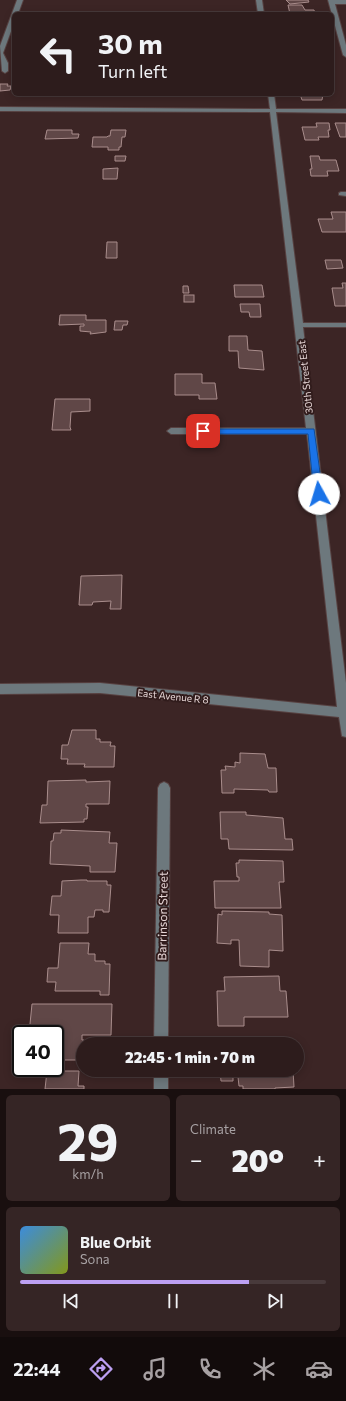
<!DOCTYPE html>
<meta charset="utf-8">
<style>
body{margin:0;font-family:Commissioner,sans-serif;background:#352525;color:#f1f3f6;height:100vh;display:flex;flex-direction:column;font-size:15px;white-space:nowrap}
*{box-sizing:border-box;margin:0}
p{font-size:13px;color:#a7a1a3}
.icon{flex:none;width:22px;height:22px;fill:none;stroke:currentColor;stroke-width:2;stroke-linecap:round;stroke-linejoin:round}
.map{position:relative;height:1089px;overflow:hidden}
.panel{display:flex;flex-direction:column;gap:6px;padding:6px;background:#190f0f;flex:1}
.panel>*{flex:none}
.guide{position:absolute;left:12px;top:12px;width:322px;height:84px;border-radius:6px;box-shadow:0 2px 10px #0003,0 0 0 1px #483a3b;background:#2d1c1c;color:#f1f3f6;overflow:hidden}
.speed{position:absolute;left:12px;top:1025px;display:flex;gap:8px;font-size:20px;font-weight:700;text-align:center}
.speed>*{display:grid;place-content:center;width:52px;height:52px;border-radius:50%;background:#2d1c1c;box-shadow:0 2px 10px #0003,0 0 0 1px #483a3b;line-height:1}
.speed .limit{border:2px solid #111;border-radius:6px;background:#fff;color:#111}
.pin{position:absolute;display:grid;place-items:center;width:34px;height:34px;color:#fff;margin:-17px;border-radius:8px;box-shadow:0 2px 6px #0006}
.me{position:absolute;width:44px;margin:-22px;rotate:354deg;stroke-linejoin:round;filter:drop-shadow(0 0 3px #0008)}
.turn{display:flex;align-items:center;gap:14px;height:84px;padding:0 20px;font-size:18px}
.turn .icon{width:52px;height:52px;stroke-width:2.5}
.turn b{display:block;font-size:28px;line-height:34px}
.big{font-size:30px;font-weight:800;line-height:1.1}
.panel .tile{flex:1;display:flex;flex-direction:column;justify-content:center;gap:6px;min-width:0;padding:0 14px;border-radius:6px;background:#352525}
.panel .dial{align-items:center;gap:0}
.dial b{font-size:52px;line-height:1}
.song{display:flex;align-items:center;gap:12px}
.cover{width:48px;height:48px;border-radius:6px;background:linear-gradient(135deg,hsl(210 70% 55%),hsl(70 70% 35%))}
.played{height:4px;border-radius:2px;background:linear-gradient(90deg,#bca0f2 75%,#483a3b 75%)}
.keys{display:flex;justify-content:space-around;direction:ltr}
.heat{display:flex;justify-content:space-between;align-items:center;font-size:22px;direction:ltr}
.panel .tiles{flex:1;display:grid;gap:6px;grid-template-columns:1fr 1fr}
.tile:last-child{grid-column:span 2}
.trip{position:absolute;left:76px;top:1037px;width:228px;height:40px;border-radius:20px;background:#2d1c1c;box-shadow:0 2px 10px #0003,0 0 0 1px #483a3b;font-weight:800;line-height:40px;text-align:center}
.tabs{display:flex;height:64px;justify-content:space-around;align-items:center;background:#120b0b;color:#a7a1a3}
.tabs .icon{width:28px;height:28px}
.tabs .on{color:#bca0f2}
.tabs b{font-size:18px;color:#f1f3f6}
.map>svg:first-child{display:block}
.building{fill:#604747;stroke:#a98d8c}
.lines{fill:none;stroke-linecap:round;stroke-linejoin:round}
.minor-casing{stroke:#574141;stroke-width:2}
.minor{fill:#6d787d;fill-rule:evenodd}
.route{fill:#1a73e8;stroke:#114b97}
.labels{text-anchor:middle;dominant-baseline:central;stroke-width:4;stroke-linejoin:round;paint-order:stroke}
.street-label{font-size:10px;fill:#e7d7d7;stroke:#311c1c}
.near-street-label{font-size:12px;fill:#e7d7d7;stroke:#311c1c}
</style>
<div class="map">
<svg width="346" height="1089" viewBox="0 0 346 1089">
<rect width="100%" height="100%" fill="#3c2525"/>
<g class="building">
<polygon points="286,0 308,0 309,2 290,4"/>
<polygon points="288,5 302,5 305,10 314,10 315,14 290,14"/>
<polygon points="0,84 8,84 7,86 11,86 10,90 0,91"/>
<polygon points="332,89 333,94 323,94 322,100 302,100 300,94 332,94"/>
<polygon points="316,123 329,123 330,130 328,130 329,137 318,137 319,140 305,140 302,127 317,127"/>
<polygon points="335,123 346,123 346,137 340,137"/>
<polygon points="47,130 72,130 72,134 79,134 78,138 45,139"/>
<polygon points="111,130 126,130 125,137 122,137 121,147 119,147 119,150 108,150 108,147 92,147 93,137 107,137 108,136 110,136"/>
<polygon points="115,156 126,156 125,161 115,161"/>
<polygon points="310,156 319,156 320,160 336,160 339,171 327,171 328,176 311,176 310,169 312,169"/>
<polygon points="118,168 117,179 103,179 103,169"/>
<polygon points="331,212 346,212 346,232 322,232 318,219 333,219"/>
<polygon points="107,242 117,242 117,258 106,258"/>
<polygon points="325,260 341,260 343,268 327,269"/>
<polygon points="342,283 346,283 346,306 335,306 332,288 343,288"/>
<polygon points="234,285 262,285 264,297 235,297"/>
<polygon points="183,286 188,286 189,293 183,293"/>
<rect x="184" y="295" width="10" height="7"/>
<polygon points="240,304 260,304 261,317 250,317 249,312 241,312"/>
<polygon points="60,315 86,315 86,320 106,320 106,332 90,334 91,332 80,331 80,326 84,326 84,324 59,325"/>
<polygon points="115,321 128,321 127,325 123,325 122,330 114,330"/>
<polygon points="229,336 247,336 248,350 262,351 264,370 239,368 238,351 229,351"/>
<polygon points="175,374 202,374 202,383 215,383 217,399 199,399 199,395 175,395"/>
<polygon points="55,399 90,399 90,411 71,412 70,427 71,430 52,430"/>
<polygon points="122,575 121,609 110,609 111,601 93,602 92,605 79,605 81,576"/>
<polygon points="72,730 96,730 96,739 100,739 100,742 111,742 110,746 115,746 114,767 84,767 85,764 67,764 68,759 61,759 62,745 68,745"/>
<polygon points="240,753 265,754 268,768 276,768 277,792 269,792 268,790 234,789 234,793 222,793 221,770 226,770 225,766 235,767 235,762 240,763"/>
<polygon points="86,780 86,782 110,781 109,804 86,804 86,807 88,807 87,819 84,819 84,822 40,823 42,805 47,805 48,781"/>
<polygon points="220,812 246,812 246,815 283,818 285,839 292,839 293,850 229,849 228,839 221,839"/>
<polygon points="61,830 110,832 109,843 117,843 115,872 90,872 90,866 50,864 51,841 53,841 54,833 61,833"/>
<polygon points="239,860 283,861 284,882 279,882 281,908 215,908 214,881 239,881 239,877 237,877 236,863 239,863"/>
<polygon points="81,880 87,880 87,881 107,881 107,885 111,885 109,912 103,912 103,910 95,910 94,917 88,917 88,933 58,933 59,915 50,915 52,896 61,896 62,881"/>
<polygon points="222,911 269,912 269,914 282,915 283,951 269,950 269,967 240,966 239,940 231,940 231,944 217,943 218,914 222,915"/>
<polygon points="60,943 89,943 88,954 95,954 95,961 105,961 105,964 110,964 109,995 100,995 100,991 55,991 56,982 47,982 48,968 58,968"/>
<polygon points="279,976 280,991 286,991 288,1017 244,1017 244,1026 218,1026 217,991 225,991 224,977"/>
<polygon points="32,1004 112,1004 111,1035 82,1035 82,1040 84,1040 83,1055 81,1055 80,1060 55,1060 55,1034 29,1034"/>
<polygon points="247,1040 255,1040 255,1043 276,1043 276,1044 226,1044 247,1043"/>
<polygon points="220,1070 293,1070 294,1087 275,1088 275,1089 243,1089 243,1086 239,1086 238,1077 233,1077 233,1081 221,1081"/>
<polygon points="47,1071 79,1071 78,1086 84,1086 84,1089 45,1089"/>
</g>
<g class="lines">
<g class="minor-casing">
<g id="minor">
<polygon points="17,0 23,0 18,14 14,14 14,23 3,53 8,63 8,71 5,73 2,71 0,46"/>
<polygon points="256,0 262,0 264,14 258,14"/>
<polygon points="328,0 346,0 346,4 335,4 346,45 346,57 343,55"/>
<polygon points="268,94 274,94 276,109 346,109 346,113 276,112 303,323 346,323 346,327 303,327 346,683 346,737 342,736 339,717 100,693 0,694 0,684 100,683 337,707 307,434 171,434 167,431 171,428 306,428 270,112 0,111 0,107 270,109"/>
<polygon points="341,192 346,192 346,196 339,195 339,193"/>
<polygon points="164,782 168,784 170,788 168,1044 154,1044 158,788 160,784"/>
<rect x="154" y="1070" width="14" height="19"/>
</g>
</g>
<use href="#minor" class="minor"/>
</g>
<polygon class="route" points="200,429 314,429 323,494 319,497 314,494 308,434 203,434 200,433"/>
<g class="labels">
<g class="street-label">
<text transform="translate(305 377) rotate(-96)">30th Street East</text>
<text transform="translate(173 696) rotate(6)">East Avenue R 8</text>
</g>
<g class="near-street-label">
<text transform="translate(162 916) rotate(-89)">Barrinson Street</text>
</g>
</g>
</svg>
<div class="speed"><div class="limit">40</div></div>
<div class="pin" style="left:203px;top:431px;background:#d93025"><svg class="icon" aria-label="arrive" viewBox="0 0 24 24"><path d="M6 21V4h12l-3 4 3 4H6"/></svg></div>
<svg class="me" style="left:319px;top:494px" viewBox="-20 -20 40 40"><circle r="19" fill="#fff"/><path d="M0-13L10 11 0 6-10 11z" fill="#1a73e8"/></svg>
<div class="trip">22:45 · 1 min · 70 m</div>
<div class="guide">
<div class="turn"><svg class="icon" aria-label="left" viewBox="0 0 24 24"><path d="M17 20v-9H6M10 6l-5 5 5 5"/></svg><div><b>30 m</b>Turn left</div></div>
</div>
</div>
<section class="panel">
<div class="tiles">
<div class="tile dial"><b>29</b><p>km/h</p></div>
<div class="tile"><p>Climate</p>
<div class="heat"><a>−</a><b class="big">20°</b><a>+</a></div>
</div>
<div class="tile">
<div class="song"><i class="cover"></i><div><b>Blue Orbit</b><p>Sona</p></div></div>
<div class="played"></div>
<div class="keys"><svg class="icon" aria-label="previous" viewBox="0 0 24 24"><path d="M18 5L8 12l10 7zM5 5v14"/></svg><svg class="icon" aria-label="pause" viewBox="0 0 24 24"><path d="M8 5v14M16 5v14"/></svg><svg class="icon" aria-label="next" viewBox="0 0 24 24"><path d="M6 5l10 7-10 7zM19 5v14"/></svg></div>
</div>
</div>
</section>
<nav class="tabs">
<b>22:44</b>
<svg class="icon on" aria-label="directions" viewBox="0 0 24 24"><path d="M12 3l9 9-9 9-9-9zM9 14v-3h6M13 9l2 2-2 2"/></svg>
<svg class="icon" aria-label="music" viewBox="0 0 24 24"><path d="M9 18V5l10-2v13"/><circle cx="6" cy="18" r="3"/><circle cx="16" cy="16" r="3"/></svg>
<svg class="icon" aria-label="phone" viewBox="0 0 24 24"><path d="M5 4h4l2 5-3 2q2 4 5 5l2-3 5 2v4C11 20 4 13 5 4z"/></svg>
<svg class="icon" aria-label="climate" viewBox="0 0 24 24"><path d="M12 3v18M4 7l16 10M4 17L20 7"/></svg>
<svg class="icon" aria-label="car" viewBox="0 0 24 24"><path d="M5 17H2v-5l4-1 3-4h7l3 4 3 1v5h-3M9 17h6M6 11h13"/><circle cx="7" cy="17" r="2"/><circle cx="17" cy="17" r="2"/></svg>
</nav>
